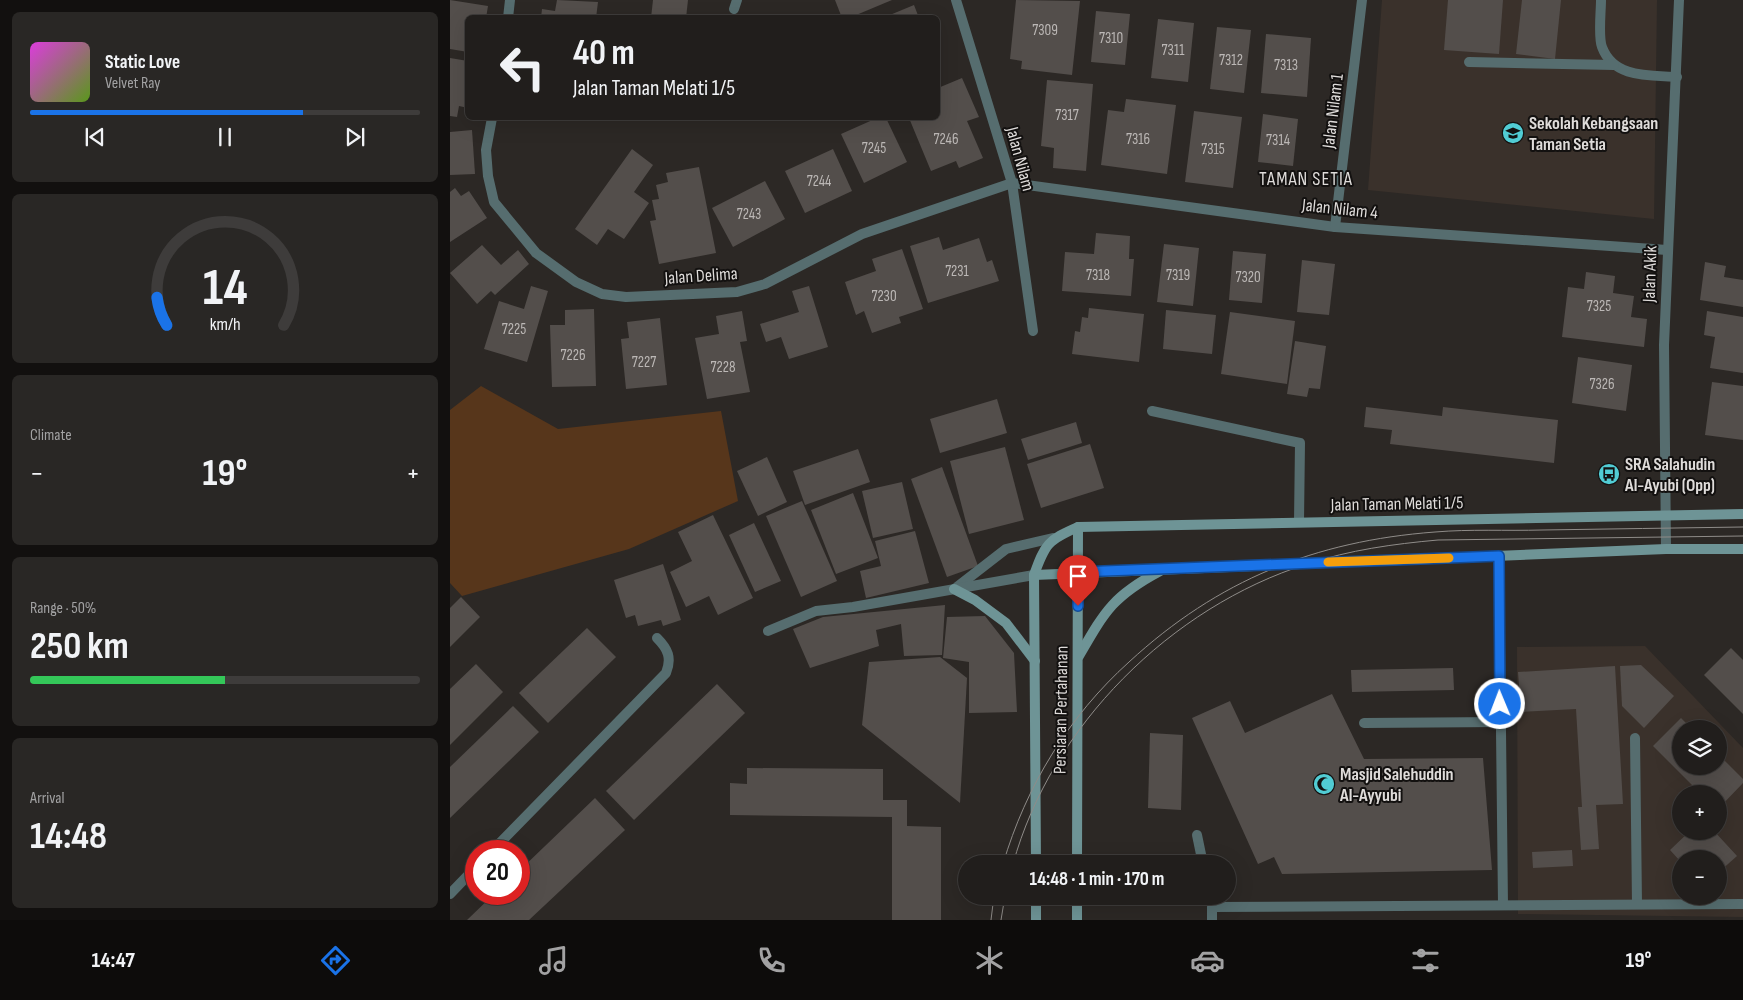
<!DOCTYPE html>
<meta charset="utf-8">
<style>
body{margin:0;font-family:"Sofia Sans Condensed",sans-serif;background:#292725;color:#f1f3f6;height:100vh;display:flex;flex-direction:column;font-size:19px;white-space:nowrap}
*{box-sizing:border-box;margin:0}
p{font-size:16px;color:#a2a2a3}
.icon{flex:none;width:28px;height:28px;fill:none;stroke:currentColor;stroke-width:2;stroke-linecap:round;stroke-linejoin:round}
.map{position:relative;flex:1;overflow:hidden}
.panel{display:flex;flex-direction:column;gap:12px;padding:12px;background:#12100f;width:450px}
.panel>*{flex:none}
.hud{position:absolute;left:15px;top:15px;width:475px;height:105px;border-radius:8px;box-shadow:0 5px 20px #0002,0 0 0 1px #3e3c3b;background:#211e1c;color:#f1f3f6;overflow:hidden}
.fabs{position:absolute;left:1222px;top:720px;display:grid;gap:10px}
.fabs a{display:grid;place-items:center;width:55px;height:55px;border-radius:50%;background:#211e1c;box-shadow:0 5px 20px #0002,0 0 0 1px #3e3c3b;font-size:25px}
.speed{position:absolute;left:15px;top:840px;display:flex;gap:10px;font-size:25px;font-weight:700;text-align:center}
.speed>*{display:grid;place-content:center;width:65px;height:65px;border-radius:50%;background:#211e1c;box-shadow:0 5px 20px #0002,0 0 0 1px #3e3c3b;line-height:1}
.speed .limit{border:8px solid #d22;background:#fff;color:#111}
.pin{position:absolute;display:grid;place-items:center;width:42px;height:42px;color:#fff;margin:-51px -21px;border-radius:50% 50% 50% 0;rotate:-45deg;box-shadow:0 0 5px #0007}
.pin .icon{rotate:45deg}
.me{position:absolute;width:55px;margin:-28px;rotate:359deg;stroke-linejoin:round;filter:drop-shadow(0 0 4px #0008)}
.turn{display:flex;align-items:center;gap:18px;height:105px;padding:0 25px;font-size:22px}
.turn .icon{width:65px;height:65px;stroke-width:2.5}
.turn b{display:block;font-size:35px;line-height:42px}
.big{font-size:38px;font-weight:700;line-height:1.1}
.panel .card{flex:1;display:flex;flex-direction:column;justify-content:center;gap:8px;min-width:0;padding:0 18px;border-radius:8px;background:#292725}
.panel .dial{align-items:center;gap:0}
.dial svg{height:130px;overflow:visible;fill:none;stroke:#3e3c3b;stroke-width:7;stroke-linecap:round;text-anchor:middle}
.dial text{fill:#f1f3f6;stroke:none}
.song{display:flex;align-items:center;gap:15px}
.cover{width:60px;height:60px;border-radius:8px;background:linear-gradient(135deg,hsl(300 70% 55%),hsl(90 70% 35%))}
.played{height:5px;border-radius:2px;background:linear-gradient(90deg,#1a73e8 70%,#3e3c3b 70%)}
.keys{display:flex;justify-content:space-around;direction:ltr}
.heat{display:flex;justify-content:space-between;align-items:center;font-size:28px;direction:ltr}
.charge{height:8px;border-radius:4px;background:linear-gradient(90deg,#34c759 50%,#3e3c3b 0)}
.trip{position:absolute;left:508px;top:855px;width:278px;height:50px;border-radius:25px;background:#211e1c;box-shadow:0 5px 20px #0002,0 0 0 1px #3e3c3b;font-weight:700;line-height:50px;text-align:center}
.tabs{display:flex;height:80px;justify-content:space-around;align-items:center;background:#0d0c0b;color:#a2a2a3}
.tabs .icon{width:35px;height:35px}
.tabs .selected{color:#1a73e8}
.tabs b{font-size:22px;color:#f1f3f6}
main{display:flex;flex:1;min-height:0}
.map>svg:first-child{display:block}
.built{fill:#3a312b;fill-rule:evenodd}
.green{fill:#57361b}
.building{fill:#534e4b}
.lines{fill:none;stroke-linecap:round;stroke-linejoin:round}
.service{stroke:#566d6f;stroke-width:10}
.minor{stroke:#566d6f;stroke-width:10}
.secondary{stroke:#6e9496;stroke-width:10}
.tram{stroke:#8f8c89;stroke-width:1}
.route-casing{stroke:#114b97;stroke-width:12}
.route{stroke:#1a73e8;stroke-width:9}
.slow{stroke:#f59e0b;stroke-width:9}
.labels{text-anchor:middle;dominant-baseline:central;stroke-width:4;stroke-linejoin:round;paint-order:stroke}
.number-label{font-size:15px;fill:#bcb8b6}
.street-label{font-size:18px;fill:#dfdcda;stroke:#131110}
.poi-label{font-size:18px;font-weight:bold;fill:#dfdcda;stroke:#131110;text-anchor:start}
.neighbourhood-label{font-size:19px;letter-spacing:1px;fill:#dfdcda;stroke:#131110}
</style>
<main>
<section class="panel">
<div class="card">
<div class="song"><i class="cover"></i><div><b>Static Love</b><p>Velvet Ray</p></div></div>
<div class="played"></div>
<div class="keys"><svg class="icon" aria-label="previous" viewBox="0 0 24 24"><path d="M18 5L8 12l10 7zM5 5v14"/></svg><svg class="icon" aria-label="pause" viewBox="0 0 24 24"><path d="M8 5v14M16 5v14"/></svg><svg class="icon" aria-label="next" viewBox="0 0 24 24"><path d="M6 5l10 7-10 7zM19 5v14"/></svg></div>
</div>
<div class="card dial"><svg viewBox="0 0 100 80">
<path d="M14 69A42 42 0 1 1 86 69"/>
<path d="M14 69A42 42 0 0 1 8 52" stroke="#1a73e8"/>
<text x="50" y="56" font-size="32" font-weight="700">14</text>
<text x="50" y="72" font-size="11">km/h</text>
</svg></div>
<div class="card"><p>Climate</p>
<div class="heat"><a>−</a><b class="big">19°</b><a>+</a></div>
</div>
<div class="card"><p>Range · 50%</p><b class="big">250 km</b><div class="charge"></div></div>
<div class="card"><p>Arrival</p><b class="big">14:48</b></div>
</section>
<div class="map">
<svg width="1293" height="920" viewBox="0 0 1293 920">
<rect width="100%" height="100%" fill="#2c2825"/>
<g class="built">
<polygon points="932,0 1207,0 1204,219 918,190"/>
<path d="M1195,646L1293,748V917L1068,914L1067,647ZM1231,729H1269V766H1231ZM1231,794H1269V831H1231ZM1231,859H1269V896H1231Z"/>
</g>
<polygon class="green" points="31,386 108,429 271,411 288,501 179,549 12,596 0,583 0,410"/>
<g class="building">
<polygon points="0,0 38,6 36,18 18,18 18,52 0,49"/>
<polygon points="107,0 148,2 146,18 91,18 92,9 105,11"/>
<polygon points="203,0 238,0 236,18 201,18"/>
<polygon points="385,0 442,0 399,18 392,18"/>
<polygon points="566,0 630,1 622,75 571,69 572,61 560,59"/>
<polygon points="998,0 1053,0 1049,54 994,50"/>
<polygon points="1072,0 1111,0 1105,59 1066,54"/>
<polygon points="464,5 469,18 435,18 435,17"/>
<polygon points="646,11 680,14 675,65 641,62"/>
<polygon points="708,19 744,23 738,82 701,78"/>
<polygon points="767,27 801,30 794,93 760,89"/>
<polygon points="816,34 861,38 857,97 811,93"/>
<polygon points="0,58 18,61 18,108 9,106 7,117 0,116"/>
<polygon points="512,78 529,117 517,121 533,158 509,168 506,161 481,171 459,118 488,118 488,88"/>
<polygon points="597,80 643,84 636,171 603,168 604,148 591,146"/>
<polygon points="676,99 726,105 717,174 651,165 658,110 674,112"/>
<polygon points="744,111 792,117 783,188 735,182"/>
<polygon points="813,114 848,119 843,166 808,162"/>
<polygon points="427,118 436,118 457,162 414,183 391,134"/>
<polygon points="22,130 25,174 0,175 0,132"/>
<polygon points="182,149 203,165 184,192 199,203 174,239 158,229 147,245 125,229"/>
<polygon points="383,149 402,191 355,213 335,171"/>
<polygon points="249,167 266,253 209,264 200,221 206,220 202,200 209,199 206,185 218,182 216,173"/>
<polygon points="315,181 335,219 283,247 262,208"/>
<polygon points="5,188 11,196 19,191 37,218 0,242 0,192"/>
<polygon points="646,233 680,236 679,259 684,259 681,296 612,291 615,252 644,254"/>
<polygon points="489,237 493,250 529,238 537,262 542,260 549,281 478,303 460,246"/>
<polygon points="714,244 749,248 743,306 707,302"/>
<polygon points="32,245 51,265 68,250 79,264 45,295 41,291 27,304 0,273"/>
<polygon points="452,249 473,309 449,317 451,323 422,333 414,311 406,315 395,282 426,271 422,259"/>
<polygon points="783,251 816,254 812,303 779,300"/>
<polygon points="852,260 885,264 879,315 847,312"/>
<polygon points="1255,262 1276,266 1274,277 1293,280 1293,307 1250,300"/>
<polygon points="1136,272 1165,276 1163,293 1184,296 1181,317 1197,319 1194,347 1112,337 1118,287 1134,289"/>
<polygon points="81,286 98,291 77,362 34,349 49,301 74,309"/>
<polygon points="359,286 378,347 339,359 331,337 316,342 310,324 349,312 342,291"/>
<polygon points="639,308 694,314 689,362 622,354 625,331 630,332 632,317 638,318"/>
<polygon points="144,309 146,386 102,387 100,325 115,325 115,310"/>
<polygon points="716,310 766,315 762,354 713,349"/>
<polygon points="292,311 297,341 290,342 300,392 257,399 245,338 269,334 266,316"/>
<polygon points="1257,311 1293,317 1293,373 1260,368 1265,337 1254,335"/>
<polygon points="780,312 845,321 837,384 771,374"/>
<polygon points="210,318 217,385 176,389 171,339 179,338 177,322"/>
<polygon points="845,341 876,346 870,389 859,388 857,397 837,394"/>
<polygon points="1128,357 1182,365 1176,411 1122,403"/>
<polygon points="1262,382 1293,386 1293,440 1255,435"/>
<polygon points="547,399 557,433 490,453 480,419"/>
<polygon points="916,407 992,416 993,407 1108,420 1104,463 940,444 942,430 914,427"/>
<polygon points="626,422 632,443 578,460 571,439"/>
<polygon points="640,444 654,488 591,508 577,464"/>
<polygon points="555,447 574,520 519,534 500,461"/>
<polygon points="408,449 420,482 355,505 343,471"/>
<polygon points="317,457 337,502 308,516 287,471"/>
<polygon points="492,467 528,566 497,577 461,479"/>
<polygon points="452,482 463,529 423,538 412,491"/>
<polygon points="403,493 428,558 386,574 361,510"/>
<polygon points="352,501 387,581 351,597 316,516"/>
<polygon points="263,515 303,598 268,615 259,596 236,607 220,572 242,561 228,532"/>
<polygon points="304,523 331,581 305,592 279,535"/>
<polygon points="465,531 479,583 416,598 410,571 431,566 425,541"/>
<polygon points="213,564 231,620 213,626 211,620 188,626 185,615 176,618 164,580"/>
<polygon points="11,597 30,617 0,647 0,608"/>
<polygon points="495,605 492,655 454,656 451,624 426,630 429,646 360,668 343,629 373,617"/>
<polygon points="535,616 564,653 567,712 519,713 519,662 493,658 497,617"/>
<polygon points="137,628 166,657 98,723 69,693"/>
<polygon points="1281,648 1293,660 1293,714 1254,675"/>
<polygon points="490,657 517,678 510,803 412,725 419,662"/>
<polygon points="26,664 53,692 0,745 0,689"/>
<polygon points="1191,665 1224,696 1194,728 1172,706 1170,666"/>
<polygon points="1165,666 1173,804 1146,805 1149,849 1131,850 1128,807 1132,807 1126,709 1071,712 1068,672"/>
<polygon points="1003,668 1004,690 902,692 901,670"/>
<polygon points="267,684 295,713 184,820 156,791"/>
<polygon points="882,694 914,759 1033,758 1042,870 832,874 824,857 808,864 742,718 780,701 795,733"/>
<polygon points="63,706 89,732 0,818 0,767"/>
<polygon points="1231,718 1242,729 1231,729 1231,766 1269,766 1269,755 1293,779 1293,783 1269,808 1269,794 1251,794 1203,746"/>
<polygon points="700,733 733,735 731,810 698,808"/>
<polygon points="297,768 433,769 433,800 457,800 457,826 491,827 491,920 442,920 442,817 280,815 280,783 297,784"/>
<polygon points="145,798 175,830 79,920 17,920 44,894 69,894 69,871"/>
<polygon points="1240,831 1264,831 1287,856 1269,872 1269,859 1231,859 1231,862 1220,850"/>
<polygon points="1122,850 1123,866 1083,868 1082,852"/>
</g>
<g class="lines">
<g class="service">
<path d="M1151,0C1151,12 1148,37 1152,47C1164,79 1200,75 1227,77"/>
<polyline points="1019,62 1164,65"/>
<polyline points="702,411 850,443 849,522"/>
<polyline points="1049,556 1053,905"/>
<polyline points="914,723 1051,722"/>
<polyline points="1185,738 1187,904"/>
<polyline points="747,835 753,864"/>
<polyline points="762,920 762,907 1293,904"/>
</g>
<g class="minor">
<polyline points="506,0 562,183 583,331"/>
<polyline points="284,9 287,0"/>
<polyline points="58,18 60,0"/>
<polyline points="42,118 36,150 38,176 44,202 86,253 126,282 152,294 176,297 287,292 315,284 412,234 562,183 885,227 1217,250"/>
<polyline points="885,227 912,0"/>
<polyline points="1216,549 1214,345 1229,0"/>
<polyline points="507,587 556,549 603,538"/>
<polyline points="318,631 366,611 403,607 584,575"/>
<path d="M42,851L216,673C222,658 218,649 207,638"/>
<polyline points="0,894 26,867"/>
</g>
<g class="secondary">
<polyline points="584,575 1216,549 1293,549"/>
<polyline points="504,589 525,600 556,623 585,661"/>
<path d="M629,656C655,611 663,596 710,571"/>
<path d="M586,864L584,575C595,544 598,540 628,527L1293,514"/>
<polyline points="627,864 628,527"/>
<polyline points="586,896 586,920"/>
<polyline points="627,896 627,920"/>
</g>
<g class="tram">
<path d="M553,864C576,786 619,716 679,662C768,580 865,541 985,532C1020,529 1056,531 1092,530C1159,529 1226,528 1293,527"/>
<path d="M563,864C601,726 721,607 857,564C900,550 943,544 988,540L1293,536"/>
<polyline points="541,920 544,896"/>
<polyline points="551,920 555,896"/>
</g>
</g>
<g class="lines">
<g class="route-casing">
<polyline id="route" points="628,606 628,572 1049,556 1050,704"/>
</g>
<use href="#route" class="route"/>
<polyline class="slow" points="878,562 999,558"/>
</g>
<defs>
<g id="school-disc" transform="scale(1.125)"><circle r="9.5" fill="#51ccd4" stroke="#131110"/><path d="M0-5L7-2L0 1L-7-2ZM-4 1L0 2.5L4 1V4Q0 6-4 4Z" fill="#111"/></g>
<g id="bus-disc" transform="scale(1.125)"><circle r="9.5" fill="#51ccd4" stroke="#131110"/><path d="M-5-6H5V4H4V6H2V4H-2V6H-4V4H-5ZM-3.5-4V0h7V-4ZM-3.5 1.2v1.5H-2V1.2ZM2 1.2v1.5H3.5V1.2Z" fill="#111"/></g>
<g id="mosque-disc" transform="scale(1.125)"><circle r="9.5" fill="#51ccd4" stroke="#131110"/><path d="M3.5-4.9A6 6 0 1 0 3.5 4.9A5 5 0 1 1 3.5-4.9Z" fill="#111"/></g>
</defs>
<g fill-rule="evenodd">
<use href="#school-disc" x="1063" y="133"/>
<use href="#bus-disc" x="1159" y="474"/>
<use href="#mosque-disc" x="874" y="784"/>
</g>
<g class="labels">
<g class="number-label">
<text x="595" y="30">7309</text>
<text x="661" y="38">7310</text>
<text x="723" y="50">7311</text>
<text x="781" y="60">7312</text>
<text x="836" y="65">7313</text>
<text x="617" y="115">7317</text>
<text x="496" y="139">7246</text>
<text x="688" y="139">7316</text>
<text x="828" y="140">7314</text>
<text x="424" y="148">7245</text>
<text x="763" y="149">7315</text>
<text x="369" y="181">7244</text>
<text x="299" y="214">7243</text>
<text x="507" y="271">7231</text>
<text x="648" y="275">7318</text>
<text x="728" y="275">7319</text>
<text x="798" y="277">7320</text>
<text x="434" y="296">7230</text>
<text x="1149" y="306">7325</text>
<text x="64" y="329">7225</text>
<text x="123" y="355">7226</text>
<text x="194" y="362">7227</text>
<text x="273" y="367">7228</text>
<text x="1152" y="384">7326</text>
</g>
<g class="street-label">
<text transform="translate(883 111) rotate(-83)">Jalan Nilam 1</text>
<text transform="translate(570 159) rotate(75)">Jalan Nilam</text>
<text transform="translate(890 209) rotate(6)">Jalan Nilam 4</text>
<text transform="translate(1200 274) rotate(-88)">Jalan Akik</text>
<text transform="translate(251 276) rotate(-4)">Jalan Delima</text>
<text transform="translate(947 504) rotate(-1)">Jalan Taman Melati 1/5</text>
<text transform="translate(611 710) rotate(-89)">Persiaran Pertahanan</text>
</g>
<g class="poi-label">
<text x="1079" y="123">Sekolah Kebangsaan<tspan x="1079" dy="21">Taman Setia</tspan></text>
<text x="1175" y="464">SRA Salahudin<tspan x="1175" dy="21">Al-Ayubi (Opp)</tspan></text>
<text x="890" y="774">Masjid Salehuddin<tspan x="890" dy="21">Al-Ayyubi</tspan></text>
</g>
<g class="neighbourhood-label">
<text x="856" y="179">TAMAN SETIA</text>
</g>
</g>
</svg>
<div class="fabs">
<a><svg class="icon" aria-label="layers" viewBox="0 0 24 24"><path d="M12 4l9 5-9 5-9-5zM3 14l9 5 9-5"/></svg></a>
<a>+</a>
<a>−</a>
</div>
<div class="speed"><div class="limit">20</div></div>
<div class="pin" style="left:628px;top:606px;background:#d93025"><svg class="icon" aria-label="arrive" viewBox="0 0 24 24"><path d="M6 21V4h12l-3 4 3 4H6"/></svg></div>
<svg class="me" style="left:1050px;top:704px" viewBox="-20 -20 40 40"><circle r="17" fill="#1a73e8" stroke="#fff" stroke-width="3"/><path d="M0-11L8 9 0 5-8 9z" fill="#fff"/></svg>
<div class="trip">14:48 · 1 min · 170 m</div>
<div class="hud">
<div class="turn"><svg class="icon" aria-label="left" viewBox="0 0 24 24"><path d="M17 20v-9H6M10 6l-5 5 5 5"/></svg><div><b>40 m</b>Jalan Taman Melati 1/5</div></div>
</div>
</div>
</main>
<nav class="tabs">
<b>14:47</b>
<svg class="icon selected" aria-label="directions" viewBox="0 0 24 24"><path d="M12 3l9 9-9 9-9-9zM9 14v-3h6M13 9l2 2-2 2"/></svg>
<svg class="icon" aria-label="music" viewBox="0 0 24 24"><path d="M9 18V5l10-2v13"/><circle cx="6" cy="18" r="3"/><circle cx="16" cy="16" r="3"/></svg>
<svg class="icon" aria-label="phone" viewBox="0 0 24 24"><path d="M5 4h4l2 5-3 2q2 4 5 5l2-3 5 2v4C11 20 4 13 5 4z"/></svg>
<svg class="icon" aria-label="climate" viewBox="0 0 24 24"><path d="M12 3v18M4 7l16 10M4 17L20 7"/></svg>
<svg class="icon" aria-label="car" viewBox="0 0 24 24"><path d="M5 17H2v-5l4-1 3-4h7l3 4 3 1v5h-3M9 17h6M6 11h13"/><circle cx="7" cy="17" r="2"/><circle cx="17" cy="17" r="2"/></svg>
<svg class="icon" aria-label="filters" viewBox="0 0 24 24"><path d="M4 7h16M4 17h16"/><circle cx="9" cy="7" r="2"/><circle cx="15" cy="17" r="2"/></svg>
<b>19°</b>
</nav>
